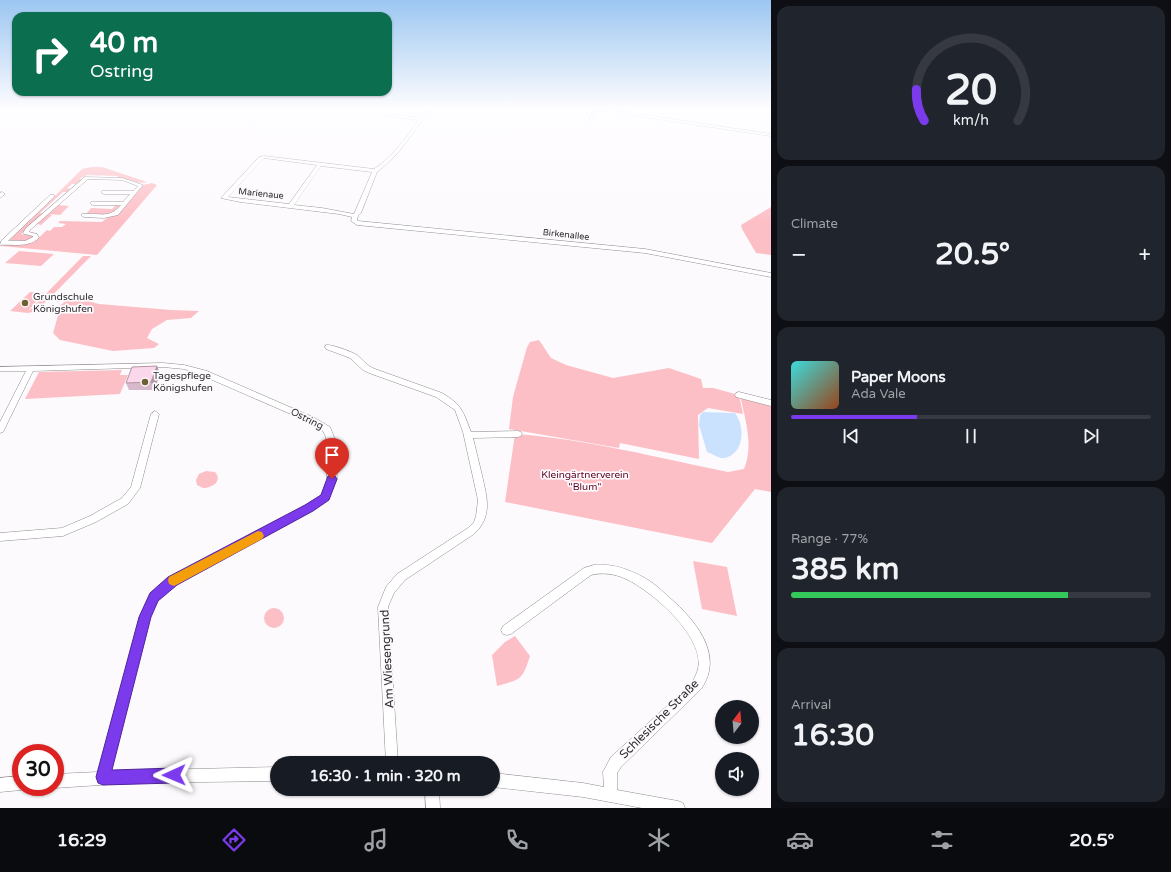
<!DOCTYPE html>
<meta charset="utf-8">
<style>
body{margin:0;font-family:"Varela Round",sans-serif;background:#20242c;color:#f1f3f6;height:100vh;display:flex;flex-direction:column;font-size:15px;white-space:nowrap}
*{box-sizing:border-box;margin:0}
p{font-size:13px;color:#9ea1a6}
.icon{flex:none;width:22px;height:22px;fill:none;stroke:currentColor;stroke-width:2;stroke-linecap:round;stroke-linejoin:round}
.map{position:relative;flex:1;overflow:hidden}
.drawer{display:flex;flex-direction:column;gap:6px;padding:6px;background:#0d0f14;width:400px}
.drawer>*{flex:none}
.top-card{position:absolute;left:12px;top:12px;width:380px;height:84px;border-radius:12px;box-shadow:0 1px 3px #0004;background:#0b6e4f;color:#fff;overflow:hidden}
.needle{width:26px;rotate:16deg}
.controls{position:absolute;left:715px;top:700px;display:grid;gap:8px}
.controls a{display:grid;place-items:center;width:44px;height:44px;border-radius:50%;background:#171b24;box-shadow:0 1px 3px #0004;font-size:20px}
.speed{position:absolute;left:12px;top:744px;display:flex;gap:8px;font-size:20px;font-weight:700;text-align:center}
.speed>*{display:grid;place-content:center;width:52px;height:52px;border-radius:50%;background:#171b24;box-shadow:0 1px 3px #0004;line-height:1}
.speed .limit{border:6px solid #d22;background:#fff;color:#111}
.pin{position:absolute;display:grid;place-items:center;width:34px;height:34px;color:#fff;margin:-41px -17px;border-radius:50% 50% 50% 0;rotate:-45deg;box-shadow:0 0 4px #0007}
.pin .icon{rotate:45deg}
.me{position:absolute;width:44px;margin:-22px;rotate:269deg;stroke-linejoin:round;filter:drop-shadow(0 0 3px #0008)}
.turn{display:flex;align-items:center;gap:14px;height:84px;padding:0 12px;font-size:18px}
.turn .icon{width:52px;height:52px;stroke-width:2.5}
.turn b{display:block;font-size:28px;line-height:34px}
.big{font-size:30px;font-weight:800;line-height:1.1}
.drawer .card{flex:1;display:flex;flex-direction:column;justify-content:center;gap:6px;min-width:0;padding:0 14px;border-radius:12px;background:#20242c}
.drawer .dial{align-items:center;gap:0}
.dial svg{height:104px;overflow:visible;fill:none;stroke:#363941;stroke-width:7;stroke-linecap:round;text-anchor:middle}
.dial text{fill:#f1f3f6;stroke:none}
.song{display:flex;align-items:center;gap:12px}
.cover{width:48px;height:48px;border-radius:6px;background:linear-gradient(135deg,hsl(180 70% 55%),hsl(20 70% 35%))}
.played{height:4px;border-radius:2px;background:linear-gradient(90deg,#7c3aed 35%,#363941 35%)}
.keys{display:flex;justify-content:space-around;direction:ltr}
.heat{display:flex;justify-content:space-between;align-items:center;font-size:22px;direction:ltr}
.charge{height:6px;border-radius:3px;background:linear-gradient(90deg,#34c759 77%,#363941 0)}
.trip{position:absolute;left:270px;top:756px;width:230px;height:40px;border-radius:20px;background:#171b24;box-shadow:0 1px 3px #0004;font-weight:800;line-height:40px;text-align:center}
.dock{display:flex;height:64px;justify-content:space-around;align-items:center;background:#090b0e;color:#9ea1a6}
.dock .icon{width:28px;height:28px}
.dock .active{color:#7c3aed}
.dock b{font-size:18px;color:#f1f3f6}
main{display:flex;flex:1;min-height:0}
.map>svg:first-child{display:block}
.green{fill:#fdbfc6}
.water{fill:#cbe2ff}
.lines{fill:none;stroke-linecap:round;stroke-linejoin:round}
.stream{stroke:#cbe2ff;stroke-width:1}
.street-casing{stroke:#8e8b90;stroke-width:1}
.street{fill:#fff;fill-rule:evenodd}
.wall{fill:#d8b9cb}
.shaded-wall{fill:#b096a5}
.building{fill:#fbd7ec;stroke:#b096a5}
.route{fill:#7c3aed;stroke:#51269a}
.slow{fill:#f59e0b}
.poi-dot{fill:#6d622f;stroke:#fdfafe;stroke-width:1.5}
.labels{text-anchor:middle;dominant-baseline:central;stroke-width:3.5;stroke-linejoin:round;paint-order:stroke}
.far-street-label{font-size:9px;fill:#2d2c2e;stroke:#fdfafe}
.poi-label{font-size:10px;fill:#2d2c2e;stroke:#fdfafe;text-anchor:start}
.street-label{font-size:10px;fill:#2d2c2e;stroke:#fdfafe}
.park-label{font-size:10px;fill:#5d0421;stroke:#fdfafe}
.near-street-label{font-size:12px;fill:#2d2c2e;stroke:#fdfafe}
</style>
<main>
<div class="map">
<svg width="771" height="808" viewBox="0 0 771 808">
<rect width="100%" height="100%" fill="#fdfafe"/>
<g class="green">
<path d="M91,167H102L147,182C139,185 127,178 117,178L118,176L87,175L79,179H82L76,184H72L67,188L71,189L68,192H63L40,213L44,214L21,234L33,236L34,237L31,241L6,240L44,207L82,169Z"/>
<path d="M152,183L157,185L97,255L1,246C6,244 11,244 17,244C31,245 37,240 47,230L50,231L54,227H62L66,224L58,223L60,221L102,222L107,218L118,213L143,185Z"/>
<polygon points="58,205 69,206 60,215 49,214 52,215 41,225 44,226 37,224"/>
<polygon points="113,205 120,206 111,215 87,213 91,208 112,209 115,206"/>
<polygon points="771,207 771,255 756,253 742,229 741,225"/>
<polygon points="19,251 54,254 41,266 5,263"/>
<polygon points="83,256 91,256 37,311 28,313 10,311 30,292 44,293 28,311 32,308"/>
<polygon points="70,296 99,304 171,310 199,311 191,318 167,320 152,329 147,338 159,344 154,348 113,351 60,340 53,333 61,305"/>
<polygon points="539,340 551,358 566,365 613,378 669,368 701,379 703,388 713,388 739,395 743,414 708,408 698,415 699,459 620,443 619,448 509,429 513,397 527,347 530,342"/>
<polygon points="122,370 120,375 128,375 120,394 25,399 39,372"/>
<path d="M740,395L771,403V492L755,489L712,543L505,502L515,434C587,439 658,458 728,472L744,469C754,446 745,419 740,395Z"/>
<path d="M206,471L215,472C223,481 212,488 203,488L197,485L196,480L199,474Z"/>
<polygon points="693,561 727,567 737,616 702,609"/>
<circle cx="274" cy="618" r="10"/>
<path d="M515,636L530,656C522,681 521,679 497,686L492,655L505,642Z"/>
</g>
<path class="water" d="M703,412L735,413C745,426 745,453 725,458C719,459 713,454 707,452L699,425L700,415Z"/>
<g class="lines">
<polyline class="stream" points="769,111 771,111"/>
<g class="street-casing">
<g id="street">
<path d="M427,109H431L397,154L382,168L377,172L361,213L358,216L357,220L358,221L645,249L771,273V277L645,253L357,225L351,221L352,217L339,214L240,202L221,198L259,157L264,156L374,169C392,158 406,137 419,120L387,116L386,114L420,118ZM264,158L317,165L289,204L228,197ZM321,166L372,172L354,214L322,208L294,205Z"/>
<polygon points="594,109 605,109 771,134 771,136 597,110 592,120 590,120"/>
<path d="M85,177L122,178L143,185L118,215L104,218L84,217L82,216V214C99,212 108,220 121,205H93L91,204V202H123L130,194H104L102,193V191H133L138,186L122,180L88,179L30,230L29,232L37,234L39,238C28,248 12,244 0,245L1,241L50,195H54V197L8,241H25L33,237V236L24,234L23,233L26,228Z"/>
<polygon points="2,192 5,194 0,198 0,193"/>
<path d="M326,345C332,344 352,352 357,355C363,360 367,366 375,369L442,393C462,405 463,411 471,432L518,431L521,432L522,434L521,436L518,437L473,438C476,450 479,463 482,475C487,498 493,516 474,534L405,580L394,593L388,607L398,763H386L378,607L386,587L397,574L468,528L474,522L476,516L478,500L463,432L455,410L436,397L369,373L363,370L350,358L326,349L325,347Z"/>
<polygon points="163,363 184,365 207,371 315,418 330,427 334,437 337,479 328,500 312,511 177,584 158,600 150,617 111,771 277,767 277,781 130,783 55,788 54,787 55,787 55,774 98,772 140,617 150,594 169,578 306,505 321,495 327,479 326,437 323,431 309,422 201,375 184,369 163,367 33,371 4,430 3,432 0,433 0,422 26,371 0,371 0,367"/>
<polygon points="739,392 771,400 771,406 736,397 735,395 736,393"/>
<polygon points="155,411 159,414 140,488 128,504 96,522 63,536 0,541 0,533 62,528 90,516 122,498 131,487 151,414"/>
<path d="M594,565C611,563 628,569 643,577C653,582 662,591 670,598C695,620 725,655 701,689L621,767L617,773V790L678,801L683,803L685,808H642L583,797L493,787V773L583,783L604,787L603,772L611,757C630,740 648,723 667,706C677,696 693,686 697,672C709,640 652,591 626,579C616,574 602,572 591,575L511,634L507,635L503,634L501,630L503,626L584,568Z"/>
<polygon points="21,776 21,787 26,788 21,790 0,792 0,778"/>
<polygon points="425,789 439,789 440,808 426,808"/>
</g>
</g>
<use href="#street" class="street"/>
</g>
<polygon class="wall" points="160,374 154,390 129,390 126,383"/>
<polygon class="shaded-wall" points="157,366 160,374 154,390 151,382"/>
<polygon class="building" points="157,366 151,382 126,383 132,367"/>
<linearGradient id="sky" x2="0" y2="1"><stop stop-color="#9cc6f1"/><stop offset="0.49" stop-color="#fefdff"/><stop offset="1" stop-color="#fefdff" stop-opacity="0"/></linearGradient>
<rect width="771" height="222" fill="url(#sky)"/>
<polygon class="route" points="332,475 335,476 337,479 329,500 313,511 177,585 158,601 151,617 112,770 174,768 179,770 182,775 179,781 174,783 103,785 98,783 96,777 139,617 150,593 168,577 305,505 321,495 328,476"/>
<polygon class="slow" points="258,531 262,532 264,536 262,539 178,584 174,586 169,584 168,580 169,577"/>
<g class="poi-dot">
<circle cx="25" cy="303" r="4"/>
<circle cx="145" cy="382" r="4"/>
</g>
<g class="labels">
<g class="far-street-label">
<text transform="translate(261 194) rotate(6)">Marienaue</text>
<text transform="translate(566 235) rotate(6)">Birkenallee</text>
</g>
<g class="poi-label">
<text x="33" y="297">Grundschule<tspan x="33" dy="12">Königshufen</tspan></text>
<text x="153" y="376">Tagespflege<tspan x="153" dy="12">Königshufen</tspan></text>
</g>
<g class="street-label">
<text transform="translate(307 419) rotate(27)">Ostring</text>
</g>
<g class="park-label">
<text x="585" y="475">Kleingärtnerverein<tspan x="585" dy="12">"Blum"</tspan></text>
</g>
<g class="near-street-label">
<text transform="translate(387 659) rotate(-93)">Am Wiesengrund</text>
<text transform="translate(659 719) rotate(-45)">Schlesische Straße</text>
</g>
</g>
</svg>
<div class="controls">
<a><svg class="needle" viewBox="-14 -14 28 28"><path d="M0-13l5 13h-10z" fill="#e53935"/><path d="M0 13l5-13h-10z" fill="#9ea1a6"/></svg></a>
<a><svg class="icon" aria-label="sound" viewBox="0 0 24 24"><path d="M4 9h4l5-4v14l-5-4H4zM17 9q2 3 0 6"/></svg></a>
</div>
<div class="speed"><div class="limit">30</div></div>
<div class="pin" style="left:332px;top:479px;background:#d93025"><svg class="icon" aria-label="arrive" viewBox="0 0 24 24"><path d="M6 21V4h12l-3 4 3 4H6"/></svg></div>
<svg class="me" style="left:174px;top:775px" viewBox="-20 -20 40 40"><path d="M0-17L14 15 0 8-14 15z" fill="#7c3aed" stroke="#fff" stroke-width="4"/></svg>
<div class="trip">16:30 · 1 min · 320 m</div>
<div class="top-card">
<div class="turn"><svg class="icon" aria-label="right" viewBox="0 0 24 24"><path d="M7 20v-9h11M14 6l5 5-5 5"/></svg><div><b>40 m</b>Ostring</div></div>
</div>
</div>
<section class="drawer">
<div class="card dial"><svg viewBox="0 0 100 80">
<path d="M14 69A42 42 0 1 1 86 69"/>
<path d="M14 69A42 42 0 0 1 8 45" stroke="#7c3aed"/>
<text x="50" y="56" font-size="32" font-weight="700">20</text>
<text x="50" y="72" font-size="11">km/h</text>
</svg></div>
<div class="card"><p>Climate</p>
<div class="heat"><a>−</a><b class="big">20.5°</b><a>+</a></div>
</div>
<div class="card">
<div class="song"><i class="cover"></i><div><b>Paper Moons</b><p>Ada Vale</p></div></div>
<div class="played"></div>
<div class="keys"><svg class="icon" aria-label="previous" viewBox="0 0 24 24"><path d="M18 5L8 12l10 7zM5 5v14"/></svg><svg class="icon" aria-label="pause" viewBox="0 0 24 24"><path d="M8 5v14M16 5v14"/></svg><svg class="icon" aria-label="next" viewBox="0 0 24 24"><path d="M6 5l10 7-10 7zM19 5v14"/></svg></div>
</div>
<div class="card"><p>Range · 77%</p><b class="big">385 km</b><div class="charge"></div></div>
<div class="card"><p>Arrival</p><b class="big">16:30</b></div>
</section>
</main>
<nav class="dock">
<b>16:29</b>
<svg class="icon active" aria-label="directions" viewBox="0 0 24 24"><path d="M12 3l9 9-9 9-9-9zM9 14v-3h6M13 9l2 2-2 2"/></svg>
<svg class="icon" aria-label="music" viewBox="0 0 24 24"><path d="M9 18V5l10-2v13"/><circle cx="6" cy="18" r="3"/><circle cx="16" cy="16" r="3"/></svg>
<svg class="icon" aria-label="phone" viewBox="0 0 24 24"><path d="M5 4h4l2 5-3 2q2 4 5 5l2-3 5 2v4C11 20 4 13 5 4z"/></svg>
<svg class="icon" aria-label="climate" viewBox="0 0 24 24"><path d="M12 3v18M4 7l16 10M4 17L20 7"/></svg>
<svg class="icon" aria-label="car" viewBox="0 0 24 24"><path d="M5 17H2v-5l4-1 3-4h7l3 4 3 1v5h-3M9 17h6M6 11h13"/><circle cx="7" cy="17" r="2"/><circle cx="17" cy="17" r="2"/></svg>
<svg class="icon" aria-label="filters" viewBox="0 0 24 24"><path d="M4 7h16M4 17h16"/><circle cx="9" cy="7" r="2"/><circle cx="15" cy="17" r="2"/></svg>
<b>20.5°</b>
</nav>
